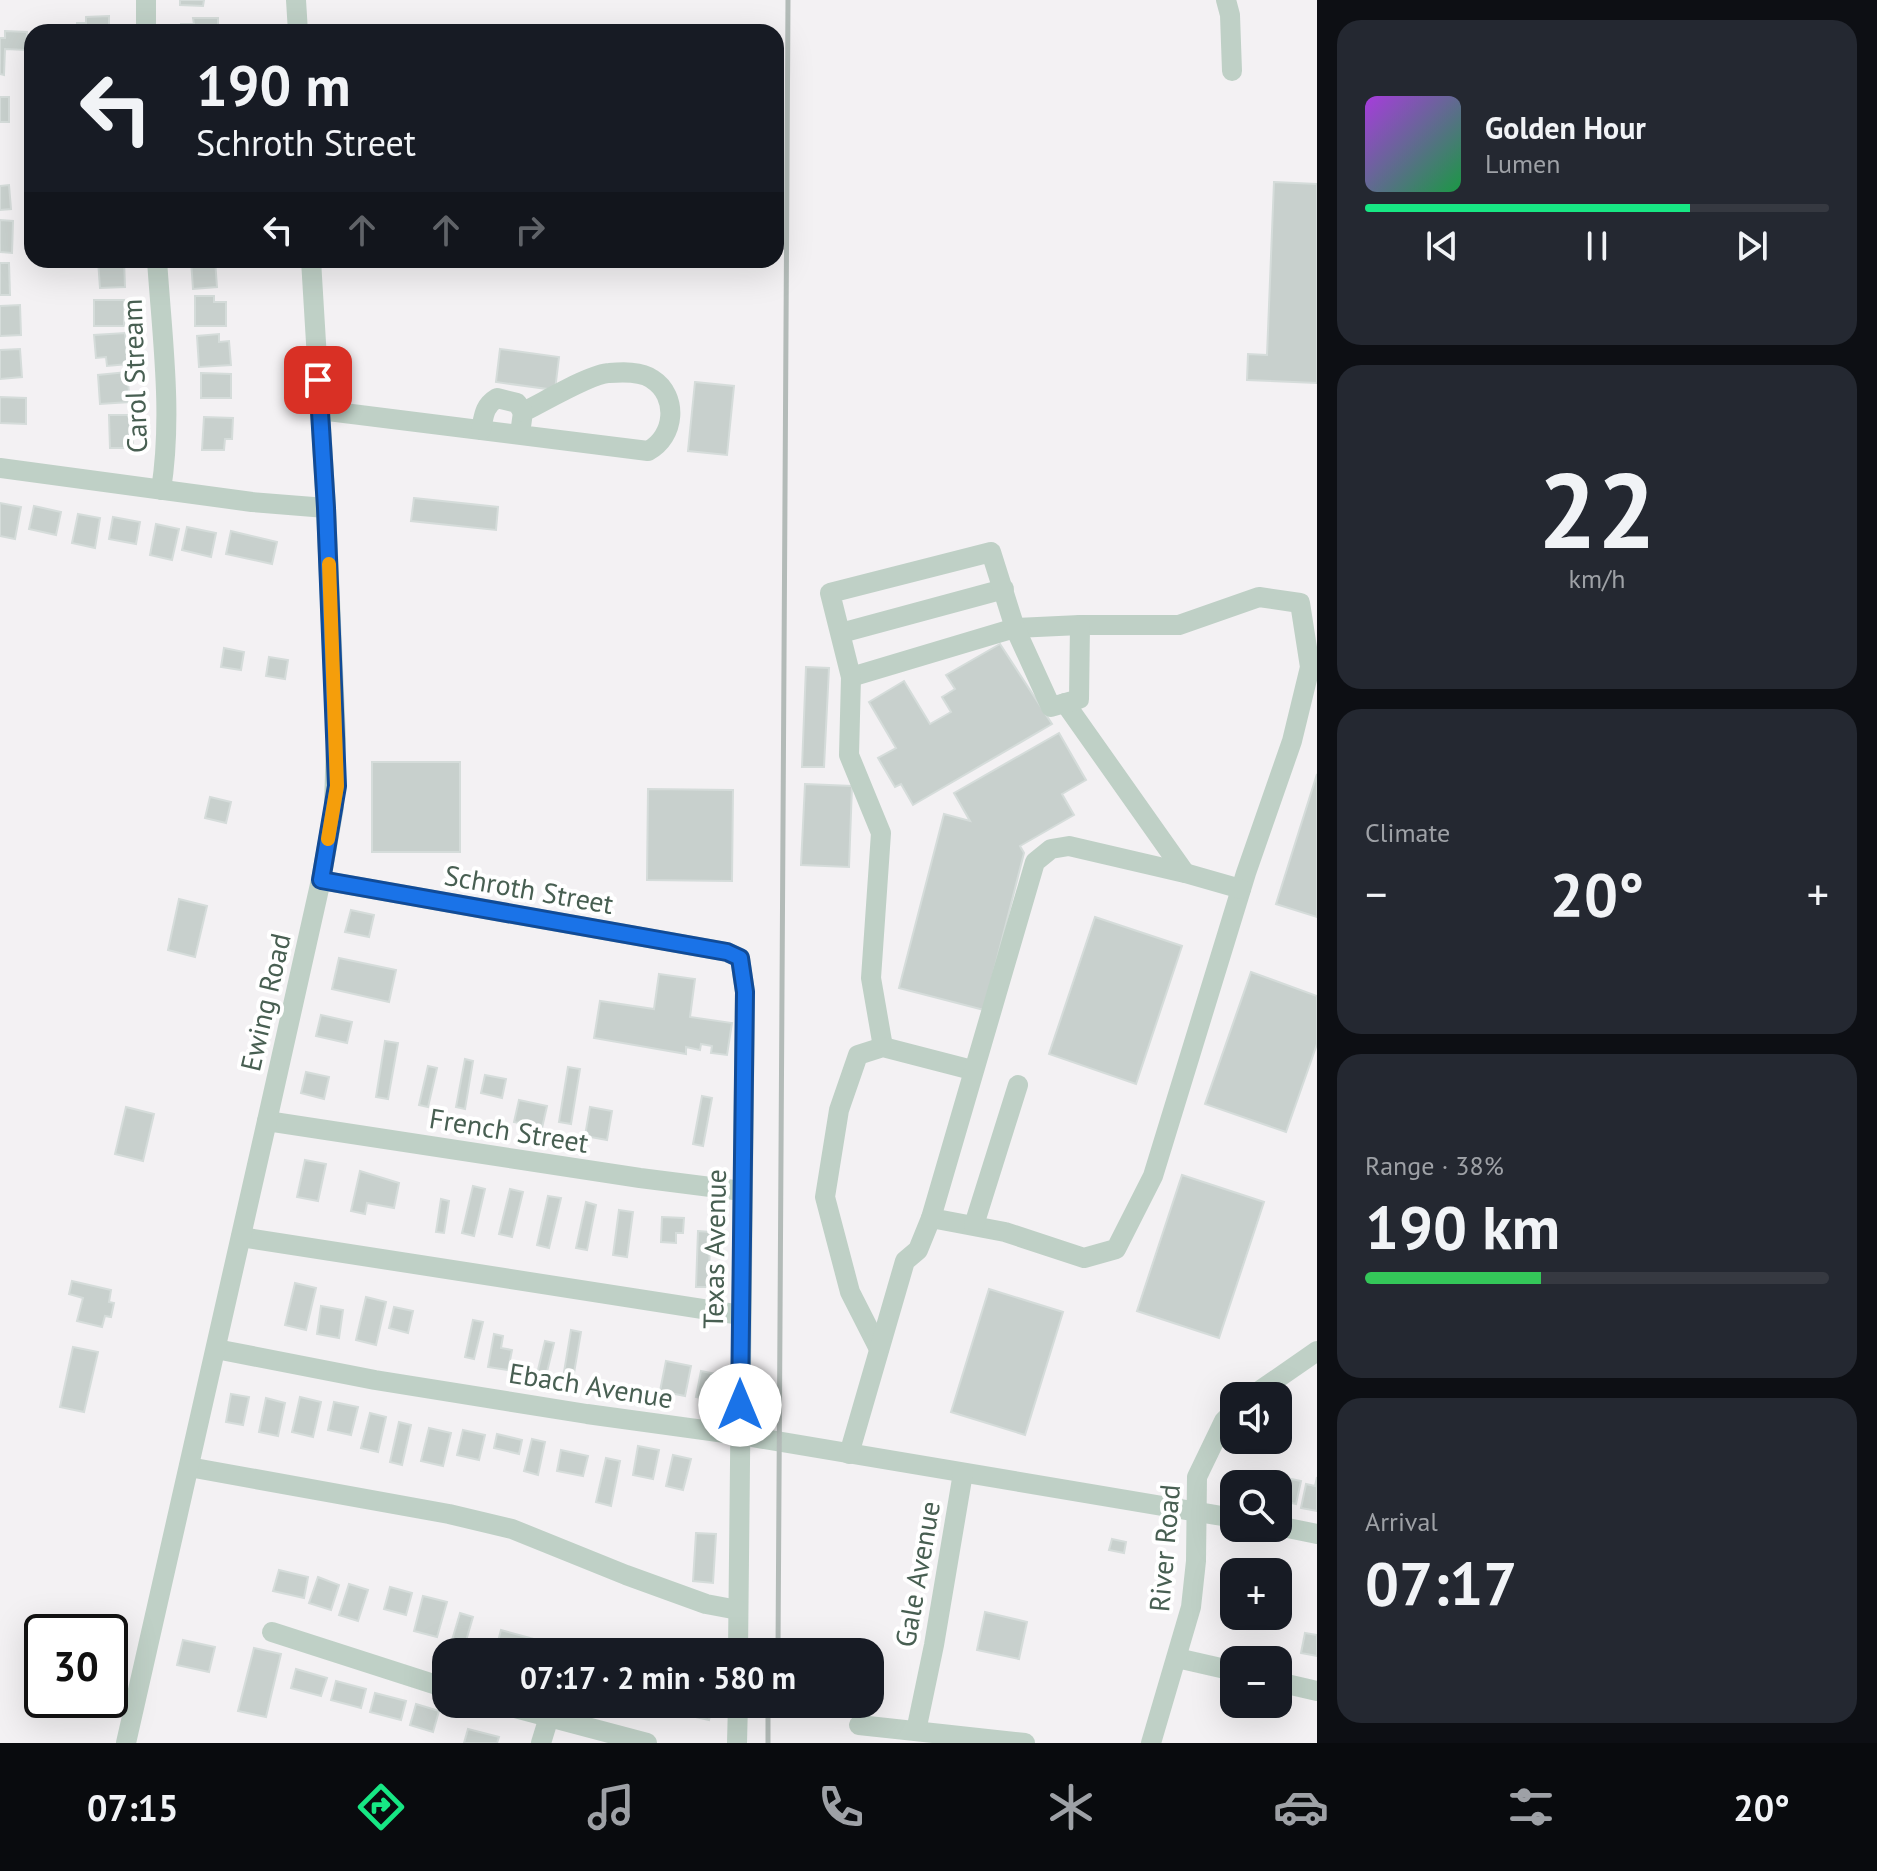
<!DOCTYPE html>
<meta charset="utf-8">
<style>
body{margin:0;font-family:"PT Sans",sans-serif;background:#242831;color:#f1f3f6;height:100vh;display:flex;flex-direction:column;font-size:30px;white-space:nowrap}
*{box-sizing:border-box;margin:0}
p{font-size:26px;color:#9ea1a6}
.icon{flex:none;width:44px;height:44px;fill:none;stroke:currentColor;stroke-width:2;stroke-linecap:round;stroke-linejoin:round}
.map{position:relative;flex:1;overflow:hidden}
.details{display:flex;flex-direction:column;gap:20px;padding:20px;background:#0d0f14;width:560px}
.details>*{flex:none}
.top-card{position:absolute;left:24px;top:24px;width:760px;height:244px;border-radius:24px;box-shadow:0 8px 32px #0002;background:#171b24;color:#f1f3f6;overflow:hidden}
.buttons{position:absolute;left:1220px;top:1382px;display:grid;gap:16px}
.buttons a{display:grid;place-items:center;width:72px;height:72px;border-radius:16px;background:#171b24;box-shadow:0 8px 32px #0002;font-size:40px}
.speed{position:absolute;left:24px;top:1614px;display:flex;gap:16px;font-size:40px;font-weight:700;text-align:center}
.speed>*{display:grid;place-content:center;width:104px;height:104px;border-radius:50%;background:#171b24;box-shadow:0 8px 32px #0002;line-height:1}
.speed .limit{border:4px solid #111;border-radius:12px;background:#fff;color:#111}
.pin{position:absolute;display:grid;place-items:center;width:68px;height:68px;color:#fff;margin:-34px;border-radius:16px;box-shadow:0 4px 12px #0006}
.me{position:absolute;width:88px;margin:-44px;rotate:0deg;stroke-linejoin:round;filter:drop-shadow(0 0 6px #0008)}
.turn{display:flex;align-items:center;gap:28px;height:168px;padding:0 40px;font-size:36px}
.turn .icon{width:104px;height:104px;stroke-width:2.5}
.turn b{display:block;font-size:56px;line-height:68px}
.lanes{display:flex;align-items:center;height:76px;padding:0 40px;background:#0003;justify-content:center;gap:40px;direction:ltr}
.lanes .off{opacity:.35}
.big{font-size:60px;font-weight:700;line-height:1.1}
.details .widget{flex:1;display:flex;flex-direction:column;justify-content:center;gap:12px;min-width:0;padding:0 28px;border-radius:24px;background:#242831}
.details .dial{align-items:center;gap:0}
.dial b{font-size:104px;line-height:1}
.song{display:flex;align-items:center;gap:24px}
.cover{width:96px;height:96px;border-radius:12px;background:linear-gradient(135deg,hsl(280 70% 55%),hsl(140 70% 35%))}
.played{height:8px;border-radius:4px;background:linear-gradient(90deg,#17e784 70%,#363941 70%)}
.keys{display:flex;justify-content:space-around;direction:ltr}
.heat{display:flex;justify-content:space-between;align-items:center;font-size:44px;direction:ltr}
.charge{height:12px;border-radius:6px;background:linear-gradient(90deg,#34c759 38%,#363941 0)}
.trip{position:absolute;left:432px;top:1638px;width:452px;height:80px;border-radius:24px;background:#171b24;box-shadow:0 8px 32px #0002;font-weight:700;line-height:80px;text-align:center}
.tab-bar{display:flex;height:128px;justify-content:space-around;align-items:center;background:#090b0e;color:#9ea1a6}
.tab-bar .icon{width:56px;height:56px}
.tab-bar .current{color:#17e784}
.tab-bar b{font-size:36px;color:#f1f3f6}
main{display:flex;flex:1;min-height:0}
.map>svg:first-child{display:block}
.building{fill:#c8d0cd;stroke:#d5dcda;stroke-width:2}
.lines{fill:none;stroke-linecap:round;stroke-linejoin:round}
.minor{stroke:#bfd0c6;stroke-width:20}
.rail{stroke:#b3bbb8;stroke-width:5}
.route-casing{stroke:#114b97;stroke-width:20}
.route{stroke:#1a73e8;stroke-width:14}
.slow{stroke:#f59e0b;stroke-width:14}
.labels{text-anchor:middle;dominant-baseline:central;stroke-width:8;stroke-linejoin:round;paint-order:stroke}
.street-label{font-size:28px;fill:#485f52;stroke:#fff}
</style>
<main>
<div class="map">
<svg width="1317" height="1743" viewBox="0 0 1317 1743">
<rect width="100%" height="100%" fill="#f3f1f3"/>
<g class="building">
<polygon points="180,0 204,0 203,6 180,5"/>
<polygon points="109,16 109,32 77,32 77,23 86,23 86,17"/>
<polygon points="193,18 218,18 218,28 212,28 212,32 181,32 181,24 194,24"/>
<polygon points="5,31 27,32 26,50 5,49 4,75 0,74 0,38 5,38"/>
<rect x="0" y="97" width="9" height="25"/>
<polygon points="1274,182 1317,184 1317,383 1247,380 1248,354 1267,355"/>
<polygon points="9,185 11,209 0,210 0,186"/>
<polygon points="0,220 13,221 12,253 0,252"/>
<polygon points="98,260 124,260 125,287 100,288"/>
<polygon points="191,260 215,260 217,287 193,289"/>
<polygon points="0,263 9,263 10,295 0,295"/>
<polygon points="195,296 214,296 214,302 226,302 226,326 195,326"/>
<rect x="94" y="300" width="30" height="26"/>
<polygon points="20,305 21,335 0,336 0,306"/>
<polygon points="125,333 128,364 107,366 106,357 96,358 94,335"/>
<polygon points="219,334 219,342 229,341 231,365 199,367 197,336"/>
<polygon points="20,349 22,377 0,379 0,350"/>
<polygon points="500,349 559,357 555,390 496,382"/>
<polygon points="127,372 130,402 100,404 98,375"/>
<polygon points="201,373 231,374 231,398 201,398"/>
<polygon points="695,382 734,386 727,455 688,451"/>
<polygon points="0,397 26,398 26,424 0,423"/>
<polygon points="109,415 132,415 133,448 110,448"/>
<polygon points="204,417 233,418 232,439 225,439 224,450 202,450"/>
<polygon points="414,498 498,507 496,530 411,521"/>
<polygon points="0,503 21,507 15,539 0,536"/>
<polygon points="34,506 61,512 56,535 29,529"/>
<polygon points="78,514 100,518 95,548 72,543"/>
<polygon points="113,517 140,522 136,544 109,539"/>
<polygon points="156,524 179,529 172,560 150,555"/>
<polygon points="187,527 216,533 211,557 182,550"/>
<polygon points="231,531 277,542 272,564 226,554"/>
<polygon points="1000,644 1052,724 913,805 901,784 895,787 878,758 896,748 869,702 904,681 930,724 951,712 942,697 955,689 946,675"/>
<polygon points="224,648 244,652 241,670 221,667"/>
<polygon points="269,657 288,660 285,679 266,676"/>
<polygon points="806,667 829,668 824,767 802,767"/>
<polygon points="1059,733 1086,780 1062,794 1074,815 1020,846 1024,853 984,1010 899,988 944,814 970,821 954,793"/>
<rect x="372" y="762" width="88" height="90"/>
<polygon points="1317,774 1317,917 1276,904"/>
<polygon points="805,784 852,786 849,867 801,865"/>
<polygon points="648,789 733,790 732,881 647,880"/>
<polygon points="210,797 231,802 226,823 205,818"/>
<polygon points="179,899 207,906 195,957 168,950"/>
<polygon points="351,910 374,915 369,937 345,932"/>
<polygon points="1095,917 1182,946 1136,1084 1049,1054"/>
<polygon points="339,958 396,970 389,1002 332,989"/>
<polygon points="1251,972 1317,996 1317,1044 1286,1132 1205,1104"/>
<polygon points="659,974 695,979 690,1017 732,1023 727,1055 711,1053 712,1046 701,1044 700,1050 686,1047 686,1054 594,1038 600,1001 654,1009"/>
<polygon points="321,1015 352,1022 347,1043 316,1036"/>
<polygon points="385,1041 398,1043 388,1099 376,1097"/>
<polygon points="465,1059 473,1061 465,1109 456,1107"/>
<polygon points="428,1066 437,1068 428,1107 419,1105"/>
<polygon points="568,1067 580,1069 571,1124 559,1122"/>
<polygon points="306,1072 329,1077 324,1099 301,1093"/>
<polygon points="485,1075 506,1079 502,1098 481,1093"/>
<polygon points="702,1096 712,1098 703,1146 693,1144"/>
<polygon points="519,1100 547,1106 542,1128 514,1122"/>
<polygon points="126,1107 154,1114 143,1161 115,1154"/>
<polygon points="590,1107 612,1111 607,1140 585,1136"/>
<polygon points="305,1160 326,1164 318,1201 297,1197"/>
<polygon points="360,1171 399,1183 394,1208 367,1203 365,1214 351,1211"/>
<polygon points="1182,1175 1264,1202 1219,1338 1137,1311"/>
<polygon points="473,1186 485,1189 474,1236 462,1233"/>
<polygon points="510,1189 523,1192 512,1237 499,1234"/>
<polygon points="548,1196 561,1198 549,1248 537,1245"/>
<polygon points="441,1199 449,1201 444,1233 436,1232"/>
<polygon points="586,1202 596,1205 587,1250 576,1248"/>
<polygon points="619,1210 633,1212 627,1257 613,1255"/>
<polygon points="662,1217 684,1218 683,1233 676,1233 676,1243 661,1242"/>
<polygon points="698,1231 710,1232 709,1287 696,1287"/>
<polygon points="72,1281 111,1290 109,1302 114,1303 111,1317 105,1316 102,1327 77,1321 83,1298 69,1294"/>
<polygon points="295,1283 316,1288 306,1330 285,1325"/>
<polygon points="989,1289 1063,1312 1025,1435 951,1412"/>
<polygon points="366,1297 386,1302 376,1345 356,1340"/>
<polygon points="321,1306 343,1310 339,1338 317,1334"/>
<polygon points="394,1307 413,1311 408,1333 389,1328"/>
<polygon points="473,1320 483,1322 474,1359 465,1357"/>
<polygon points="571,1330 581,1332 573,1379 563,1378"/>
<polygon points="494,1334 503,1336 501,1348 512,1350 508,1370 488,1367"/>
<polygon points="545,1341 554,1343 546,1376 537,1374"/>
<polygon points="73,1347 98,1352 84,1412 60,1407"/>
<polygon points="666,1361 691,1366 685,1396 660,1391"/>
<polygon points="701,1371 721,1375 716,1401 696,1397"/>
<polygon points="231,1394 249,1397 243,1425 226,1422"/>
<polygon points="300,1397 321,1402 313,1437 292,1432"/>
<polygon points="266,1398 285,1403 278,1436 259,1432"/>
<polygon points="334,1402 358,1407 351,1435 328,1430"/>
<polygon points="370,1413 386,1417 378,1452 361,1448"/>
<polygon points="399,1422 411,1425 402,1465 390,1462"/>
<polygon points="429,1428 451,1433 443,1466 421,1461"/>
<polygon points="463,1430 485,1435 479,1460 457,1455"/>
<polygon points="497,1434 522,1440 519,1454 494,1448"/>
<polygon points="532,1439 545,1442 538,1475 524,1471"/>
<polygon points="638,1446 659,1450 653,1479 633,1475"/>
<polygon points="561,1450 588,1456 583,1476 557,1471"/>
<polygon points="673,1455 691,1459 683,1490 666,1486"/>
<polygon points="606,1458 620,1461 611,1506 596,1502"/>
<polygon points="1268,1474 1301,1481 1296,1504 1278,1500 1278,1484 1265,1484"/>
<polygon points="1317,1477 1317,1511 1301,1508 1306,1484 1315,1486"/>
<polygon points="696,1533 716,1534 713,1583 693,1581"/>
<polygon points="1112,1539 1126,1542 1124,1553 1109,1550"/>
<polygon points="279,1570 308,1577 304,1598 273,1591"/>
<polygon points="318,1577 339,1585 331,1610 309,1603"/>
<polygon points="349,1584 368,1590 358,1621 339,1615"/>
<polygon points="390,1587 412,1593 406,1615 384,1609"/>
<polygon points="423,1596 447,1602 437,1637 414,1631"/>
<polygon points="985,1612 1027,1622 1019,1659 977,1650"/>
<polygon points="460,1613 473,1617 463,1651 450,1647"/>
<polygon points="501,1630 541,1641 538,1652 496,1649"/>
<polygon points="1305,1633 1317,1635 1317,1656 1301,1653"/>
<polygon points="183,1640 215,1647 209,1672 177,1665"/>
<polygon points="254,1648 281,1654 266,1717 238,1711"/>
<polygon points="296,1669 327,1678 321,1696 291,1688"/>
<polygon points="336,1681 366,1689 361,1708 331,1700"/>
<polygon points="375,1693 406,1701 401,1720 370,1712"/>
<polygon points="416,1704 439,1711 433,1732 410,1725"/>
<polygon points="690,1704 713,1704 709,1720 687,1715"/>
<polygon points="468,1729 499,1737 497,1743 464,1743"/>
</g>
<g class="lines">
<g class="minor">
<polyline points="296,0 298,32"/>
<polyline points="1226,0 1230,15 1232,71"/>
<polyline points="146,32 146,0"/>
<path d="M157,260C162,336 173,415 161,490"/>
<path d="M320,410L648,451C675,437 679,396 652,379C641,371 622,372 609,373C592,373 542,403 523,412L520,434"/>
<path d="M481,430C484,415 484,406 497,398L517,403L523,412"/>
<polyline points="0,468 252,502 326,508"/>
<polyline points="841,633 1004,589"/>
<polyline points="851,677 1015,628 1080,625 1179,625 1259,597 1300,603 1310,667 1292,741 1246,873 1153,1176 1116,1249 1084,1258 1005,1232 931,1218"/>
<polyline points="1065,703 1185,873"/>
<polyline points="321,880 727,952 740,958 745,992 738,1652"/>
<polyline points="883,1047 871,978 881,833 849,755 851,677 830,593 991,552 1015,628 1051,707 1079,699 1080,625"/>
<polyline points="267,1121 640,1178 742,1191"/>
<polyline points="974,1225 1018,1085"/>
<polyline points="241,1237 741,1315"/>
<polyline points="216,1349 375,1380 587,1414 740,1435 1234,1518"/>
<polyline points="879,1349 850,1292 825,1197 839,1110 858,1055 883,1047 972,1070"/>
<polyline points="1252,1396 1317,1351"/>
<polyline points="849,1454 905,1261 918,1250 931,1218 1035,862 1051,849 1069,846 1185,873 1241,889"/>
<polyline points="189,1467 449,1514 512,1529 626,1575 706,1604 738,1610"/>
<polyline points="1278,1526 1317,1534"/>
<polyline points="272,1632 446,1688"/>
<polyline points="1177,1658 1234,1671"/>
<polyline points="1278,1682 1317,1691"/>
<polyline points="500,1704 647,1743"/>
<polyline points="859,1725 1025,1743"/>
<polyline points="916,1731 934,1645 963,1473"/>
<polyline points="126,1743 267,1121 321,880 334,807 336,739 326,508 311,260"/>
<polyline points="541,1743 549,1717"/>
<polyline points="737,1743 738,1704"/>
<polyline points="1151,1743 1191,1607 1196,1561 1197,1477 1224,1421 1234,1411"/>
</g>
<g class="rail">
<polyline points="778,1652 788,0"/>
<polyline points="768,1743 768,1704"/>
</g>
</g>
<g class="lines">
<g class="route-casing">
<polyline id="route" points="318,380 326,508 337,786 321,880 727,952 740,958 745,992 740,1405"/>
</g>
<use href="#route" class="route"/>
<polyline class="slow" points="328,839 337,786 329,564"/>
</g>
<g class="labels">
<g class="street-label">
<text transform="translate(134 376) rotate(-92)">Carol Stream</text>
<text transform="translate(529 889) rotate(10)">Schroth Street</text>
<text transform="translate(265 1002) rotate(-77)">Ewing Road</text>
<text transform="translate(509 1130) rotate(9)">French Street</text>
<text transform="translate(714 1249) rotate(-89)">Texas Avenue</text>
<text transform="translate(591 1385) rotate(9)">Ebach Avenue</text>
<text transform="translate(1164 1548) rotate(-85)">River Road</text>
<text transform="translate(917 1574) rotate(-80)">Gale Avenue</text>
</g>
</g>
</svg>
<div class="buttons">
<a><svg class="icon" aria-label="sound" viewBox="0 0 24 24"><path d="M4 9h4l5-4v14l-5-4H4zM17 9q2 3 0 6"/></svg></a>
<a><svg class="icon" aria-label="search" viewBox="0 0 24 24"><circle cx="10" cy="10" r="6"/><path d="M15 15l6 6"/></svg></a>
<a>+</a>
<a>−</a>
</div>
<div class="speed"><div class="limit">30</div></div>
<div class="pin" style="left:318px;top:380px;background:#d93025"><svg class="icon" aria-label="arrive" viewBox="0 0 24 24"><path d="M6 21V4h12l-3 4 3 4H6"/></svg></div>
<svg class="me" style="left:740px;top:1405px" viewBox="-20 -20 40 40"><circle r="19" fill="#fff"/><path d="M0-13L10 11 0 6-10 11z" fill="#1a73e8"/></svg>
<div class="trip">07:17 · 2 min · 580 m</div>
<div class="top-card">
<div class="turn"><svg class="icon" aria-label="left" viewBox="0 0 24 24"><path d="M17 20v-9H6M10 6l-5 5 5 5"/></svg><div><b>190 m</b>Schroth Street</div></div>
<div class="lanes"><svg class="icon" aria-label="left" viewBox="0 0 24 24"><path d="M17 20v-9H6M10 6l-5 5 5 5"/></svg><svg class="icon off" aria-label="ahead" viewBox="0 0 24 24"><path d="M12 20V5M6 11l6-6 6 6"/></svg><svg class="icon off" aria-label="ahead" viewBox="0 0 24 24"><path d="M12 20V5M6 11l6-6 6 6"/></svg><svg class="icon off" aria-label="right" viewBox="0 0 24 24"><path d="M7 20v-9h11M14 6l5 5-5 5"/></svg></div>
</div>
</div>
<section class="details">
<div class="widget">
<div class="song"><i class="cover"></i><div><b>Golden Hour</b><p>Lumen</p></div></div>
<div class="played"></div>
<div class="keys"><svg class="icon" aria-label="previous" viewBox="0 0 24 24"><path d="M18 5L8 12l10 7zM5 5v14"/></svg><svg class="icon" aria-label="pause" viewBox="0 0 24 24"><path d="M8 5v14M16 5v14"/></svg><svg class="icon" aria-label="next" viewBox="0 0 24 24"><path d="M6 5l10 7-10 7zM19 5v14"/></svg></div>
</div>
<div class="widget dial"><b>22</b><p>km/h</p></div>
<div class="widget"><p>Climate</p>
<div class="heat"><a>−</a><b class="big">20°</b><a>+</a></div>
</div>
<div class="widget"><p>Range · 38%</p><b class="big">190 km</b><div class="charge"></div></div>
<div class="widget"><p>Arrival</p><b class="big">07:17</b></div>
</section>
</main>
<nav class="tab-bar">
<b>07:15</b>
<svg class="icon current" aria-label="directions" viewBox="0 0 24 24"><path d="M12 3l9 9-9 9-9-9zM9 14v-3h6M13 9l2 2-2 2"/></svg>
<svg class="icon" aria-label="music" viewBox="0 0 24 24"><path d="M9 18V5l10-2v13"/><circle cx="6" cy="18" r="3"/><circle cx="16" cy="16" r="3"/></svg>
<svg class="icon" aria-label="phone" viewBox="0 0 24 24"><path d="M5 4h4l2 5-3 2q2 4 5 5l2-3 5 2v4C11 20 4 13 5 4z"/></svg>
<svg class="icon" aria-label="climate" viewBox="0 0 24 24"><path d="M12 3v18M4 7l16 10M4 17L20 7"/></svg>
<svg class="icon" aria-label="car" viewBox="0 0 24 24"><path d="M5 17H2v-5l4-1 3-4h7l3 4 3 1v5h-3M9 17h6M6 11h13"/><circle cx="7" cy="17" r="2"/><circle cx="17" cy="17" r="2"/></svg>
<svg class="icon" aria-label="filters" viewBox="0 0 24 24"><path d="M4 7h16M4 17h16"/><circle cx="9" cy="7" r="2"/><circle cx="15" cy="17" r="2"/></svg>
<b>20°</b>
</nav>
